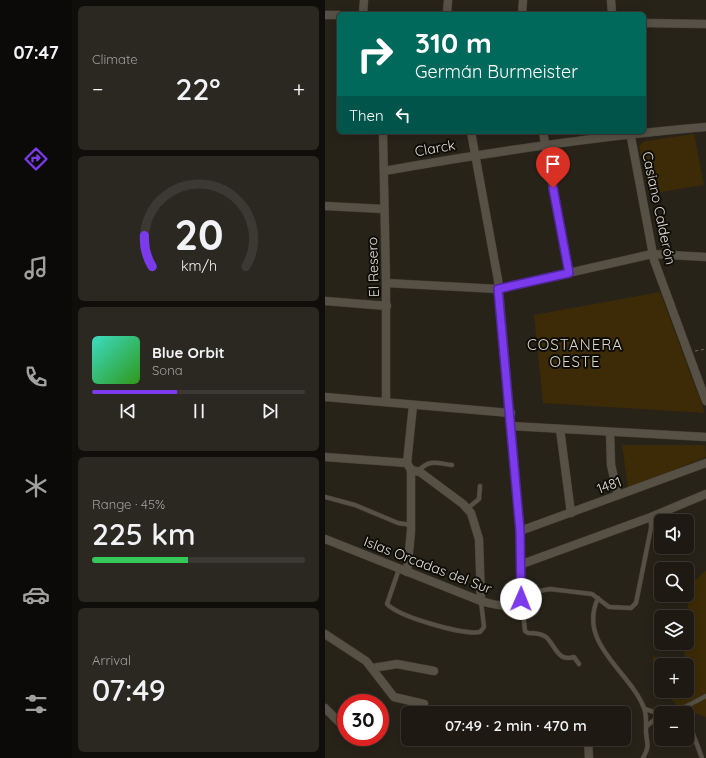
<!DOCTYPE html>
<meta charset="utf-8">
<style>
body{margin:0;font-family:Quicksand,sans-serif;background:#2b2721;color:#f1f3f6;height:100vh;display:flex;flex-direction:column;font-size:15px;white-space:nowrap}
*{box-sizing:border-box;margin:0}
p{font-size:13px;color:#a1a1a0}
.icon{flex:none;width:22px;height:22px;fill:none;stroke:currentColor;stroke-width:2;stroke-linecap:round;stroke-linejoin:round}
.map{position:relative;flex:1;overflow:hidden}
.sheet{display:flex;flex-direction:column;gap:6px;padding:6px;background:#100e0a;width:253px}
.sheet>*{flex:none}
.guide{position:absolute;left:12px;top:12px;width:309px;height:122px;border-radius:6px;box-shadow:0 2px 10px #0003,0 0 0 1px #3c3833;background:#00695c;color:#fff;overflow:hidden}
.fabs{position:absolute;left:329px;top:514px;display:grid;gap:8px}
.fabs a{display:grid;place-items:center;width:40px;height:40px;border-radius:6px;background:#1e1a13;box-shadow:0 2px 10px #0003,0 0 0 1px #3c3833;font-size:20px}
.speed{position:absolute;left:12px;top:694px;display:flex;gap:8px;font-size:20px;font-weight:700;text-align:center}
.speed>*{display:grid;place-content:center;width:52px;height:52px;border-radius:50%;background:#1e1a13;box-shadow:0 2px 10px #0003,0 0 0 1px #3c3833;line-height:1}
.speed .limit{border:6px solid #d22;background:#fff;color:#111}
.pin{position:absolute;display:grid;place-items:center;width:34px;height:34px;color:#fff;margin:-41px -17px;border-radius:50% 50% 50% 0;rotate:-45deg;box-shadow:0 0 4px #0007}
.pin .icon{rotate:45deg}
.me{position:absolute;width:44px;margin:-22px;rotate:1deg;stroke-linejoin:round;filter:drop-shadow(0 0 3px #0008)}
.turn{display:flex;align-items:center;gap:14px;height:84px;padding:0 12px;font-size:18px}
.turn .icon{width:52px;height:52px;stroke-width:2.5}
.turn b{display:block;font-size:28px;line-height:34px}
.then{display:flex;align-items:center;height:38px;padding:0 12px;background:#0003;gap:8px;font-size:15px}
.big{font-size:30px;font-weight:600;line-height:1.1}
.sheet .widget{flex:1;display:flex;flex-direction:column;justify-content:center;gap:6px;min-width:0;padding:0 14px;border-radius:6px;background:#2b2721}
.sheet .dial{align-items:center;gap:0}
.dial svg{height:104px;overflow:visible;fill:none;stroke:#3c3833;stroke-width:7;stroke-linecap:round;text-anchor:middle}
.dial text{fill:#f1f3f6;stroke:none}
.song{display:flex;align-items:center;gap:12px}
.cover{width:48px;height:48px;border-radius:6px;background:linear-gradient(135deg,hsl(170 70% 55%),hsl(110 70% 35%))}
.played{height:4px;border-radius:2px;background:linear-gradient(90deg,#7c3aed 40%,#3c3833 40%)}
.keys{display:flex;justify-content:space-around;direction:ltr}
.heat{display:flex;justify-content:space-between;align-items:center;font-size:22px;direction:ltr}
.charge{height:6px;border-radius:3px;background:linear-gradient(90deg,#34c759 45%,#3c3833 0)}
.trip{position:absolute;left:76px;top:706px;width:230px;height:40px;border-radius:6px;background:#1e1a13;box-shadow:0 2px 10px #0003,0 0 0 1px #3c3833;font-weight:600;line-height:40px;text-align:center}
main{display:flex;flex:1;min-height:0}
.menu{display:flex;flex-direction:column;width:72px;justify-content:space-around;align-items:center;background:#0c0a08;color:#a1a1a0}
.menu .icon{width:28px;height:28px}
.menu .current{color:#7c3aed}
.menu b{font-size:18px;color:#f1f3f6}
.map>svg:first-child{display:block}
.green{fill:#3c2b06}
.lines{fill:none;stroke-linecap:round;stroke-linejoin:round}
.service-casing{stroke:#433e36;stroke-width:5}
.minor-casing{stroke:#433e36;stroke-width:9}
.path{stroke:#6e6960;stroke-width:1;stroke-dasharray:3 3;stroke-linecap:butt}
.service{stroke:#575145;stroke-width:4}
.minor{stroke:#575145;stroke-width:8}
.route-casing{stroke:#51269a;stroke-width:10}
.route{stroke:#7c3aed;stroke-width:7}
.labels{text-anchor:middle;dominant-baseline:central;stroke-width:4;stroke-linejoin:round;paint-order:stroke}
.street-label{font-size:14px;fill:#e1ddd6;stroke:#0f0d08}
.neighbourhood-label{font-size:15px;letter-spacing:1px;fill:#dcd5c8;stroke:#0f0d08}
</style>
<main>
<nav class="menu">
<b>07:47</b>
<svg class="icon current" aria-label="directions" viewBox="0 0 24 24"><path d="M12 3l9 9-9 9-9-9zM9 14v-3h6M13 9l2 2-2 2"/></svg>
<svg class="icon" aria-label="music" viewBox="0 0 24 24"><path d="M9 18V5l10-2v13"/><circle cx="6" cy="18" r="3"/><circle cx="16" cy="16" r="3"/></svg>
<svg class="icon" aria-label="phone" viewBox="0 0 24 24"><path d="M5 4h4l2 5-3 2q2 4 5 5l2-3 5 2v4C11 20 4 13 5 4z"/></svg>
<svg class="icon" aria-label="climate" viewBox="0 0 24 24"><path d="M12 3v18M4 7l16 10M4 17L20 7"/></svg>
<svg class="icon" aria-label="car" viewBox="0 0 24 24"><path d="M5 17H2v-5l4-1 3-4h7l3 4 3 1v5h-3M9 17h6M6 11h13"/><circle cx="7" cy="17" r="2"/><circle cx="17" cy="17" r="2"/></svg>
<svg class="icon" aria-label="filters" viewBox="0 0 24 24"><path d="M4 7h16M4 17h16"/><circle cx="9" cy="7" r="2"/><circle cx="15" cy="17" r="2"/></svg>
</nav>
<section class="sheet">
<div class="widget"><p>Climate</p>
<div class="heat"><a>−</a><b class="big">22°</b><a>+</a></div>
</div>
<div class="widget dial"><svg viewBox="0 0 100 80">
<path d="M14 69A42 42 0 1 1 86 69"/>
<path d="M14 69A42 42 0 0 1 8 45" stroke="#7c3aed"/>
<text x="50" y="56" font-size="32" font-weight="700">20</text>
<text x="50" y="72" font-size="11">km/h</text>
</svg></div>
<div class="widget">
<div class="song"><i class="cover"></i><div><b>Blue Orbit</b><p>Sona</p></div></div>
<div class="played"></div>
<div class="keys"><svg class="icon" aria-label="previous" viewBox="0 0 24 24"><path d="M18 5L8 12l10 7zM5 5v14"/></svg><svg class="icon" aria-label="pause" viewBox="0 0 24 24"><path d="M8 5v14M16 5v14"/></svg><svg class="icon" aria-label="next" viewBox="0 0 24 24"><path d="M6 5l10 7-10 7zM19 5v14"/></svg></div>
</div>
<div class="widget"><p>Range · 45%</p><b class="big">225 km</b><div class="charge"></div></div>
<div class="widget"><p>Arrival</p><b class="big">07:49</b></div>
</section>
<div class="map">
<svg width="381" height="758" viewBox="0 0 381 758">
<rect width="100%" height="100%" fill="#282319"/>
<g class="green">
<polygon points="369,134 379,185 324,194 314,146 320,141"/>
<polygon points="335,292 380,413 218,403 209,315"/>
<polygon points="297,445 380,445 381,457 303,488"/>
<polygon points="381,571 381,717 355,708 339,691 362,691 362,665 351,665 361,661 357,644 362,643 364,585"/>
<polygon points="328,655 337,665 336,665 336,688 328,680"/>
</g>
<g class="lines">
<g class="service-casing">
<g id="service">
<path d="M93,471C105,459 111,463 127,465"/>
<polyline points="0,497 30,505 73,523 86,525"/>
<polyline points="143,508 154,499 155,486"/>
<path d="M74,569L62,604C74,617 138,635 155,632L159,627L156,601"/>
<polyline points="197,594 225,589 267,594 284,607 306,608 311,603 326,528 326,517"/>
<path d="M273,598C252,644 305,671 319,708C322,715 321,724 321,732C322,744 325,746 318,758"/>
<path d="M197,601L200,631L203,633C209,633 216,633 221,637C231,646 232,662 249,657L254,664"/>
<polyline points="320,709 335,714"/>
<polyline points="340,713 358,708 381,696"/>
<polyline points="362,718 377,758"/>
<polyline points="322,726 336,714"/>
</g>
</g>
<g class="minor-casing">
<g id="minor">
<polyline points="286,0 287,14"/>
<polyline points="38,14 39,0"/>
<polyline points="122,14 123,0"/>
<polyline points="197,14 198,0"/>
<polyline points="0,15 14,15"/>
<polyline points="319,23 381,24"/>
<polyline points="58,132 61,283 61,402"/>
<polyline points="218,132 244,273"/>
<polyline points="305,132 329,260 381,401"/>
<path d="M59,171C166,152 273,136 381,127"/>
<polyline points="0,206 59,209"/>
<polyline points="61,283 173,289 327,254 381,257"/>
<polyline points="0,301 62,306"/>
<polyline points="0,397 186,413"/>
<polyline points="186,426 381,437"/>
<polyline points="235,429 246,513"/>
<polyline points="285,432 286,465 293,495"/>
<polyline points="0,457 82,463"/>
<polyline points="86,470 95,472 138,504 146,513 154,539 156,601"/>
<polyline points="195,531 381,463"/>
<path d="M0,539L156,601C166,604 186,609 195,602L196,599L195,531L173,280L146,132"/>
<polyline points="197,564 326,517 381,494"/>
<polyline points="82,572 86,531 86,470 82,463 88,405"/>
<polyline points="0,634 41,661 69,697 99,704"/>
<polyline points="48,668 72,664 109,671"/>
<polyline points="0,708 17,725"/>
<polyline points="263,739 264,758"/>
</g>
</g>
<polyline class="path" points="370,351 381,349"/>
<use href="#service" class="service"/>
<use href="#minor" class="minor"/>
</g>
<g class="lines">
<g class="route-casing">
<polyline id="route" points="196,599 195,531 173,289 244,273 228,188"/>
</g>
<use href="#route" class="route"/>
</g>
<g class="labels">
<g class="street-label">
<text transform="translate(110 148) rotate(-10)">Clarck</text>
<text transform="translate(334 208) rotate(78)">Casiano Calderón</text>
<text transform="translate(48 267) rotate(-92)">El Resero</text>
<text transform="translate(284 485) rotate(-20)">1481</text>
<text transform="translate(103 565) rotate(21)">Islas Orcadas del Sur</text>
</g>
<g class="neighbourhood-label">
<text x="250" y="344">COSTANERA<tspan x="250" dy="17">OESTE</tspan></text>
</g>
</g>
</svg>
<div class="fabs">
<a><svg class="icon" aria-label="sound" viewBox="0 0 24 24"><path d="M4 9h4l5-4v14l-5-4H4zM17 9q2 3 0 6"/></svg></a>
<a><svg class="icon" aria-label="search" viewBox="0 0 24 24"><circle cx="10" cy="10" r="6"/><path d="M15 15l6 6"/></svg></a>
<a><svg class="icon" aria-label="layers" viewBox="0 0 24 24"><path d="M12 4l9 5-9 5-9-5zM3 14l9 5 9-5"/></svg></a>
<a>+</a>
<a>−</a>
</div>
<div class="speed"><div class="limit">30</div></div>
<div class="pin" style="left:228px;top:188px;background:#d93025"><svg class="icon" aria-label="arrive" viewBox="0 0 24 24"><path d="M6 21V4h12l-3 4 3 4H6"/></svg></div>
<svg class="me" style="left:196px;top:599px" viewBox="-20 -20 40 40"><circle r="19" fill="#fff"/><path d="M0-13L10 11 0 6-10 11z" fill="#7c3aed"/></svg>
<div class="trip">07:49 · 2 min · 470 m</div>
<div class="guide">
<div class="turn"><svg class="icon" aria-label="right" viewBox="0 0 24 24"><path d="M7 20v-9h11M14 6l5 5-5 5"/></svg><div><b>310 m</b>Germán Burmeister</div></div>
<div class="then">Then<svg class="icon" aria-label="left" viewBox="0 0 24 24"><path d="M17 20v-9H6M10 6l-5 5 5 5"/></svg></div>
</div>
</div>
</main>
